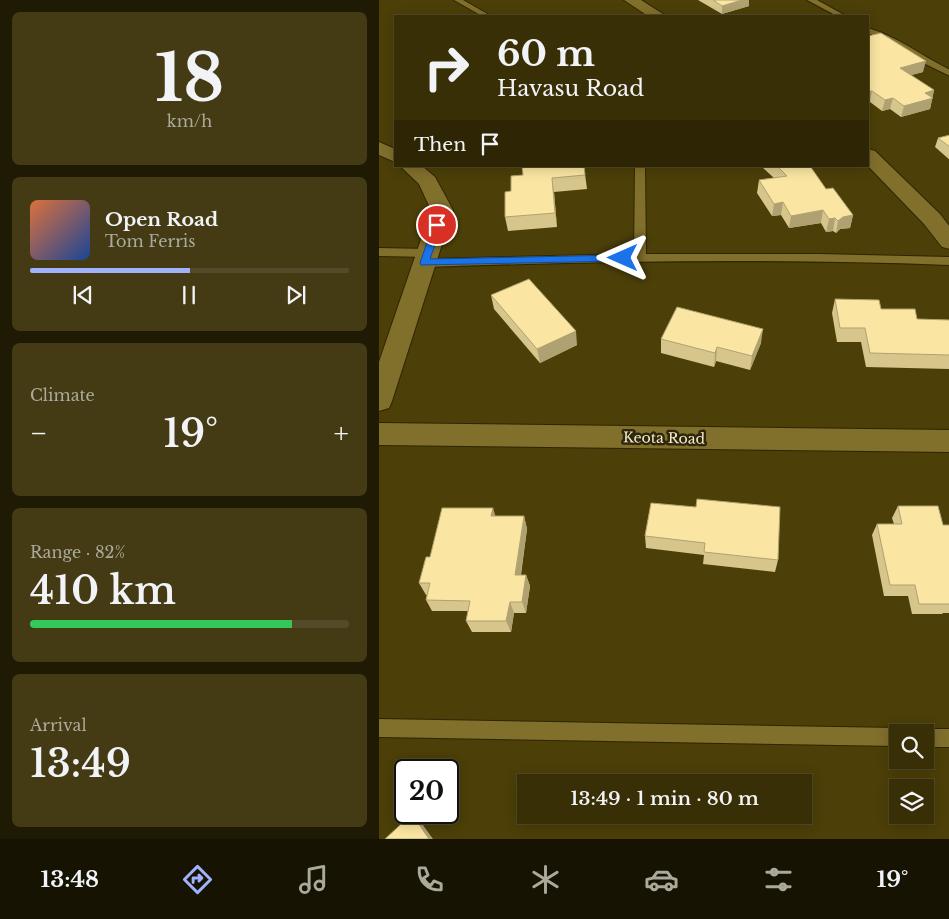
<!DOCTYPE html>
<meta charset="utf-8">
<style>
body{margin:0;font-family:"Libre Baskerville",serif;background:#443b14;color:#f1f3f6;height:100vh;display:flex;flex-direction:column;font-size:19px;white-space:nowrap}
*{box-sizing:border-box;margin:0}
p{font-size:16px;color:#aba99b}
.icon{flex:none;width:28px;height:28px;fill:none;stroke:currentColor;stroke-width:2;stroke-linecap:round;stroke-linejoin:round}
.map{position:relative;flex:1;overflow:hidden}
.drawer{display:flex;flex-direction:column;gap:12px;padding:12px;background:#1f1a03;width:379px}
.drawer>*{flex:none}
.hud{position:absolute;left:15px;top:15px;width:475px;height:152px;border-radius:0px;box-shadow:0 2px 12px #0003,0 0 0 1px #534a28;background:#392f06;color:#f1f3f6;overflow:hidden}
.buttons{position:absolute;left:510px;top:724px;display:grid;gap:10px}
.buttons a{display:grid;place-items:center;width:45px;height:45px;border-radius:0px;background:#392f06;box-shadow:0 2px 12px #0003,0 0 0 1px #534a28;font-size:25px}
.speed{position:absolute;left:15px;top:759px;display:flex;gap:10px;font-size:25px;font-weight:700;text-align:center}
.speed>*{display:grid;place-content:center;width:65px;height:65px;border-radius:50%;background:#392f06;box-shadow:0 2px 12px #0003,0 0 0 1px #534a28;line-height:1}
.speed .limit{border:2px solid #111;border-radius:8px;background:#fff;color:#111}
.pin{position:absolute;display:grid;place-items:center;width:42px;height:42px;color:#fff;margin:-21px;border:2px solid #fff;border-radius:50%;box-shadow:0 1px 5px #0007}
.me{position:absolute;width:55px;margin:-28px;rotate:270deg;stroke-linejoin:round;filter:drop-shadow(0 0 4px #0008)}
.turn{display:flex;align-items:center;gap:18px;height:105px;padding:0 20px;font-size:22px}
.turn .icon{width:65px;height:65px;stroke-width:2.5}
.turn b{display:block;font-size:35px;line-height:42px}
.then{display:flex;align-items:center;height:48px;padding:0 20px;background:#0003;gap:10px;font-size:19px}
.big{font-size:38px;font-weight:600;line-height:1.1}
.drawer .widget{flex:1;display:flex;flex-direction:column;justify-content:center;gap:8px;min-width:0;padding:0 18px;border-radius:8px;background:#443b14}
.drawer .dial{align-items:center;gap:0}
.dial b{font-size:65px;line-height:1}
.song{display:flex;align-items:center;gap:15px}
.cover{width:60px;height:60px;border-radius:8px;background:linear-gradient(135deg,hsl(20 70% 55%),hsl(220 70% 35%))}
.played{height:5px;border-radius:2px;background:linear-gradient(90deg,#a1b2fd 50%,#534a28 50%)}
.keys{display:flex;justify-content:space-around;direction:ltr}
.heat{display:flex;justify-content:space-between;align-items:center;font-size:28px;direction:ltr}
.charge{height:8px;border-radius:4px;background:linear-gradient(90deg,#34c759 82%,#534a28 0)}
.trip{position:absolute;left:138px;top:774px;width:295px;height:50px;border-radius:0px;background:#392f06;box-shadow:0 2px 12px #0003,0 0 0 1px #534a28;font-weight:600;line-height:50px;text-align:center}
.tab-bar{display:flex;height:80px;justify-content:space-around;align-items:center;background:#171302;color:#aba99b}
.tab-bar .icon{width:35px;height:35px}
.tab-bar .on{color:#a1b2fd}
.tab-bar b{font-size:22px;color:#f1f3f6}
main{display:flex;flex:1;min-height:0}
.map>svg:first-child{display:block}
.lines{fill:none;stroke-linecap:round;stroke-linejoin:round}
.lane-casing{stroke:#2f2602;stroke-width:2}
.street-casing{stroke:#2f2602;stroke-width:2}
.lane{fill:#816f2c;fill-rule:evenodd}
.street{fill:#816f2c;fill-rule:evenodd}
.wall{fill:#d7c68b}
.shaded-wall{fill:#afa171}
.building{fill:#fae6a2;stroke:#afa171}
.route{fill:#1a73e8;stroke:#114b97}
.labels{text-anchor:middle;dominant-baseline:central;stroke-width:5;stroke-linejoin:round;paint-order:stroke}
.street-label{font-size:14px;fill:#f6eccb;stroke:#2e260a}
</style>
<main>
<section class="drawer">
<div class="widget dial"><b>18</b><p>km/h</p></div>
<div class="widget">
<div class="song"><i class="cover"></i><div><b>Open Road</b><p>Tom Ferris</p></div></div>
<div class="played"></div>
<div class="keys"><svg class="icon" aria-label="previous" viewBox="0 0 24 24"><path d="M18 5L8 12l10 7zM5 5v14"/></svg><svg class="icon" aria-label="pause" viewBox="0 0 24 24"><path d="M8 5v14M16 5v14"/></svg><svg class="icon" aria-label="next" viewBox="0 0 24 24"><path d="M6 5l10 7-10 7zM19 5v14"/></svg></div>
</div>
<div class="widget"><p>Climate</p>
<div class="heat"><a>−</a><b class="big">19°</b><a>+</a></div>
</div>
<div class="widget"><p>Range · 82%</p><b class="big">410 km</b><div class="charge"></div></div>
<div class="widget"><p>Arrival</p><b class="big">13:49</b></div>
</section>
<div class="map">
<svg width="571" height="839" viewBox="0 0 571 839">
<rect width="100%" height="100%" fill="#4c3f08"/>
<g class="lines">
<g class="lane-casing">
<g id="lane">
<polygon points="75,0 84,0 112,16 103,16"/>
<polygon points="428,0 438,0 467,16 458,16"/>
<path d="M489,28C519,37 543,56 571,70V76L534,58L522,48L489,33Z"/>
<path d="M256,166H266L267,254H440L571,257V265C395,258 221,261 46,267L40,263L46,259L255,254Z"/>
<polygon points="0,248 49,249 55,253 49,257 0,256"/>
<polygon points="0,719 519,728 526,732 519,732 519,746 0,737"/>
<polygon points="546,729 571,729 571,747 546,747 546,732 539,732"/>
</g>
</g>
<g class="street-casing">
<g id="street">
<polygon points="245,0 262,0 287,16 269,16"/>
<polygon points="0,142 16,149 16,162 0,155"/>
<polygon points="489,149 496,151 561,214 571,227 571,249 563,247 545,224 489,166"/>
<polygon points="21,166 43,166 56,177 74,210 13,401 10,408 0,411 0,362 52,210 40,184"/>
<polygon points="0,423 571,430 571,452 0,445"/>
</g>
</g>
<use href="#lane" class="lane"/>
<use href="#street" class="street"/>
</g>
<g class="wall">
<polygon points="319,0 370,0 370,6 343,14"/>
<polygon points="489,36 544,72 532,75 555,90 551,109 522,117 511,109 503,111 491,102 489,102"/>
<polygon points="571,135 571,160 556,147 559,138"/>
<polygon points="205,166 208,189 175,192 178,227 129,231 126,217 132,191 144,175"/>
<polygon points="382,166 431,166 447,189 474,215 471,228 461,229 457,233 454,231 447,232 442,223 410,228 402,215 393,216 378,193 380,180 395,178"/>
<polygon points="112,295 198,345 161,363 115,309"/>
<polygon points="456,299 502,309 538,319 571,320 571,369 487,367 482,342 458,342 453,313"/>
<polygon points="282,339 382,343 371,370 337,361 335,367 282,353"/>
<polygon points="272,503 399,560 396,572 324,564 325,555 267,548 266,536"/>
<polygon points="519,506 564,525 571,525 571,613 564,613 563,614 533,614 529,596 505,596 493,535 498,524 515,524 513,518"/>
<polygon points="116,516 145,516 148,529 142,575 147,575 151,586 147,613 135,613 132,632 93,632 87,621 89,611 53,611 47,600 48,595 47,595 40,583 51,557"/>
</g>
<g class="shaded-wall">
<polygon points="363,0 370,0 370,6 343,14 343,6"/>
<polygon points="547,61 544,72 518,79 521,68"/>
<polygon points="555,90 551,109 522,117 525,106 546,93"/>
<polygon points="490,91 493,91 491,102 489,102"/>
<polygon points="514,98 511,109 503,111 506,100"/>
<polygon points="173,178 175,192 178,227 176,213"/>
<polygon points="404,202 402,215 393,216 395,204"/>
<polygon points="444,210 442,223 410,228 412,216"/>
<polygon points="474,215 471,228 461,229 457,233 459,221 464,217"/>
<polygon points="456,218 454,231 447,232 450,219"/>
<polygon points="384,329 382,343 371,370 373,356"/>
<polygon points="197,331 198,345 161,363 158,349"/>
<polygon points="338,347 337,361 335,367 336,353"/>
<polygon points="114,508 118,521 112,516"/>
<polygon points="145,516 148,529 140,586 136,575"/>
<polygon points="147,575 151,586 147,613 143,602"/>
<polygon points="131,602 135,613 132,632 127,621"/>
<polygon points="33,814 41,821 54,839 50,839"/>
</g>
<g class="building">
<polygon points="334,0 363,0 343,6"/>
<polygon points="502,33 547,61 521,68 555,90 546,93 554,98 525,106 514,98 506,100 493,91 489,91 489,36"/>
<polygon points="571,135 571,147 559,138"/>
<polygon points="143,166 205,166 206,175 173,178 176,213 126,217 126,192 132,191 132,176 144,175"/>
<polygon points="398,166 431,166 447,189 454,188 474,215 464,217 459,221 456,218 450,219 444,210 412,216 404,202 395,204 380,180 408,176"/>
<polygon points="150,279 197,331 158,349 112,295"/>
<polygon points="456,299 500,300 502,309 536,309 538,319 571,320 571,355 491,353 486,328 461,328"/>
<polygon points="298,307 384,329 373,356 338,347 336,353 282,339"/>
<polygon points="318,499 401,507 399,560 325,552 326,543 266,536 272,503 317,507"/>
<polygon points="519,506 559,506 564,525 571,525 571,604 540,604 536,585 511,585 498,524 523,524"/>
<polygon points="63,508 114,508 112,516 145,516 136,575 147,575 143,602 131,602 127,621 87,621 91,601 47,600 51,583 40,583 47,557 51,557"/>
<polygon points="33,814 50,839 6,839"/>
</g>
<polygon class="route" points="58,222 63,225 51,259 244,255 248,258 244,261 42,265 41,263 54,225"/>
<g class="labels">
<g class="street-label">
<text transform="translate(285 438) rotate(1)">Keota Road</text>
</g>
</g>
</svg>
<div class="buttons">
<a><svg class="icon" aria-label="search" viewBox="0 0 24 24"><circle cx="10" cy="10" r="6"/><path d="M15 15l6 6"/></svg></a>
<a><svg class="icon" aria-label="layers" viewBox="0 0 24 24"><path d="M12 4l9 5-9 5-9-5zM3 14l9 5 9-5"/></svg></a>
</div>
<div class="speed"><div class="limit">20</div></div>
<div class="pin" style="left:58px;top:225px;background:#d93025"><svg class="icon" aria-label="arrive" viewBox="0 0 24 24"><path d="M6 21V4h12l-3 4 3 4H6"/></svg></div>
<svg class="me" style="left:244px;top:258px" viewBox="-20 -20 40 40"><path d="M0-17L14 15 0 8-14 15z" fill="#1a73e8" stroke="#fff" stroke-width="4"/></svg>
<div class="trip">13:49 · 1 min · 80 m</div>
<div class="hud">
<div class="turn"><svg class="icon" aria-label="right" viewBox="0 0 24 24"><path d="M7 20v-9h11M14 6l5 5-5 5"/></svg><div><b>60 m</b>Havasu Road</div></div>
<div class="then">Then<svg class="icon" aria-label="arrive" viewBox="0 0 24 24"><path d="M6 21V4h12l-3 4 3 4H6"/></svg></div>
</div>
</div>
</main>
<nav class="tab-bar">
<b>13:48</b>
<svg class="icon on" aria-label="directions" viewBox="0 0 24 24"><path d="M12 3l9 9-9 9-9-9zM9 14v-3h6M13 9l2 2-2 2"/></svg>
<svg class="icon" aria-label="music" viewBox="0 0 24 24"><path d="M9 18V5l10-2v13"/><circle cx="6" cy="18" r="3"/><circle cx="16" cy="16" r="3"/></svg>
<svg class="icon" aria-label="phone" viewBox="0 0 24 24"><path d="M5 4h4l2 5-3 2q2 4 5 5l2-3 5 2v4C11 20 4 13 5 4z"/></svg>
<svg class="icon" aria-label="climate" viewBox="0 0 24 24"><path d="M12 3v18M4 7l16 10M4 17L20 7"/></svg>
<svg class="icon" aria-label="car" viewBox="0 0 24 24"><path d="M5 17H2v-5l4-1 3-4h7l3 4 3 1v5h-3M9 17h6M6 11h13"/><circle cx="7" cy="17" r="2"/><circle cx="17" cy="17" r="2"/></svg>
<svg class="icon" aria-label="filters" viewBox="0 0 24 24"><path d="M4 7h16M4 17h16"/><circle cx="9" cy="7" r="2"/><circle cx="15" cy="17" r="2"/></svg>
<b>19°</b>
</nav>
